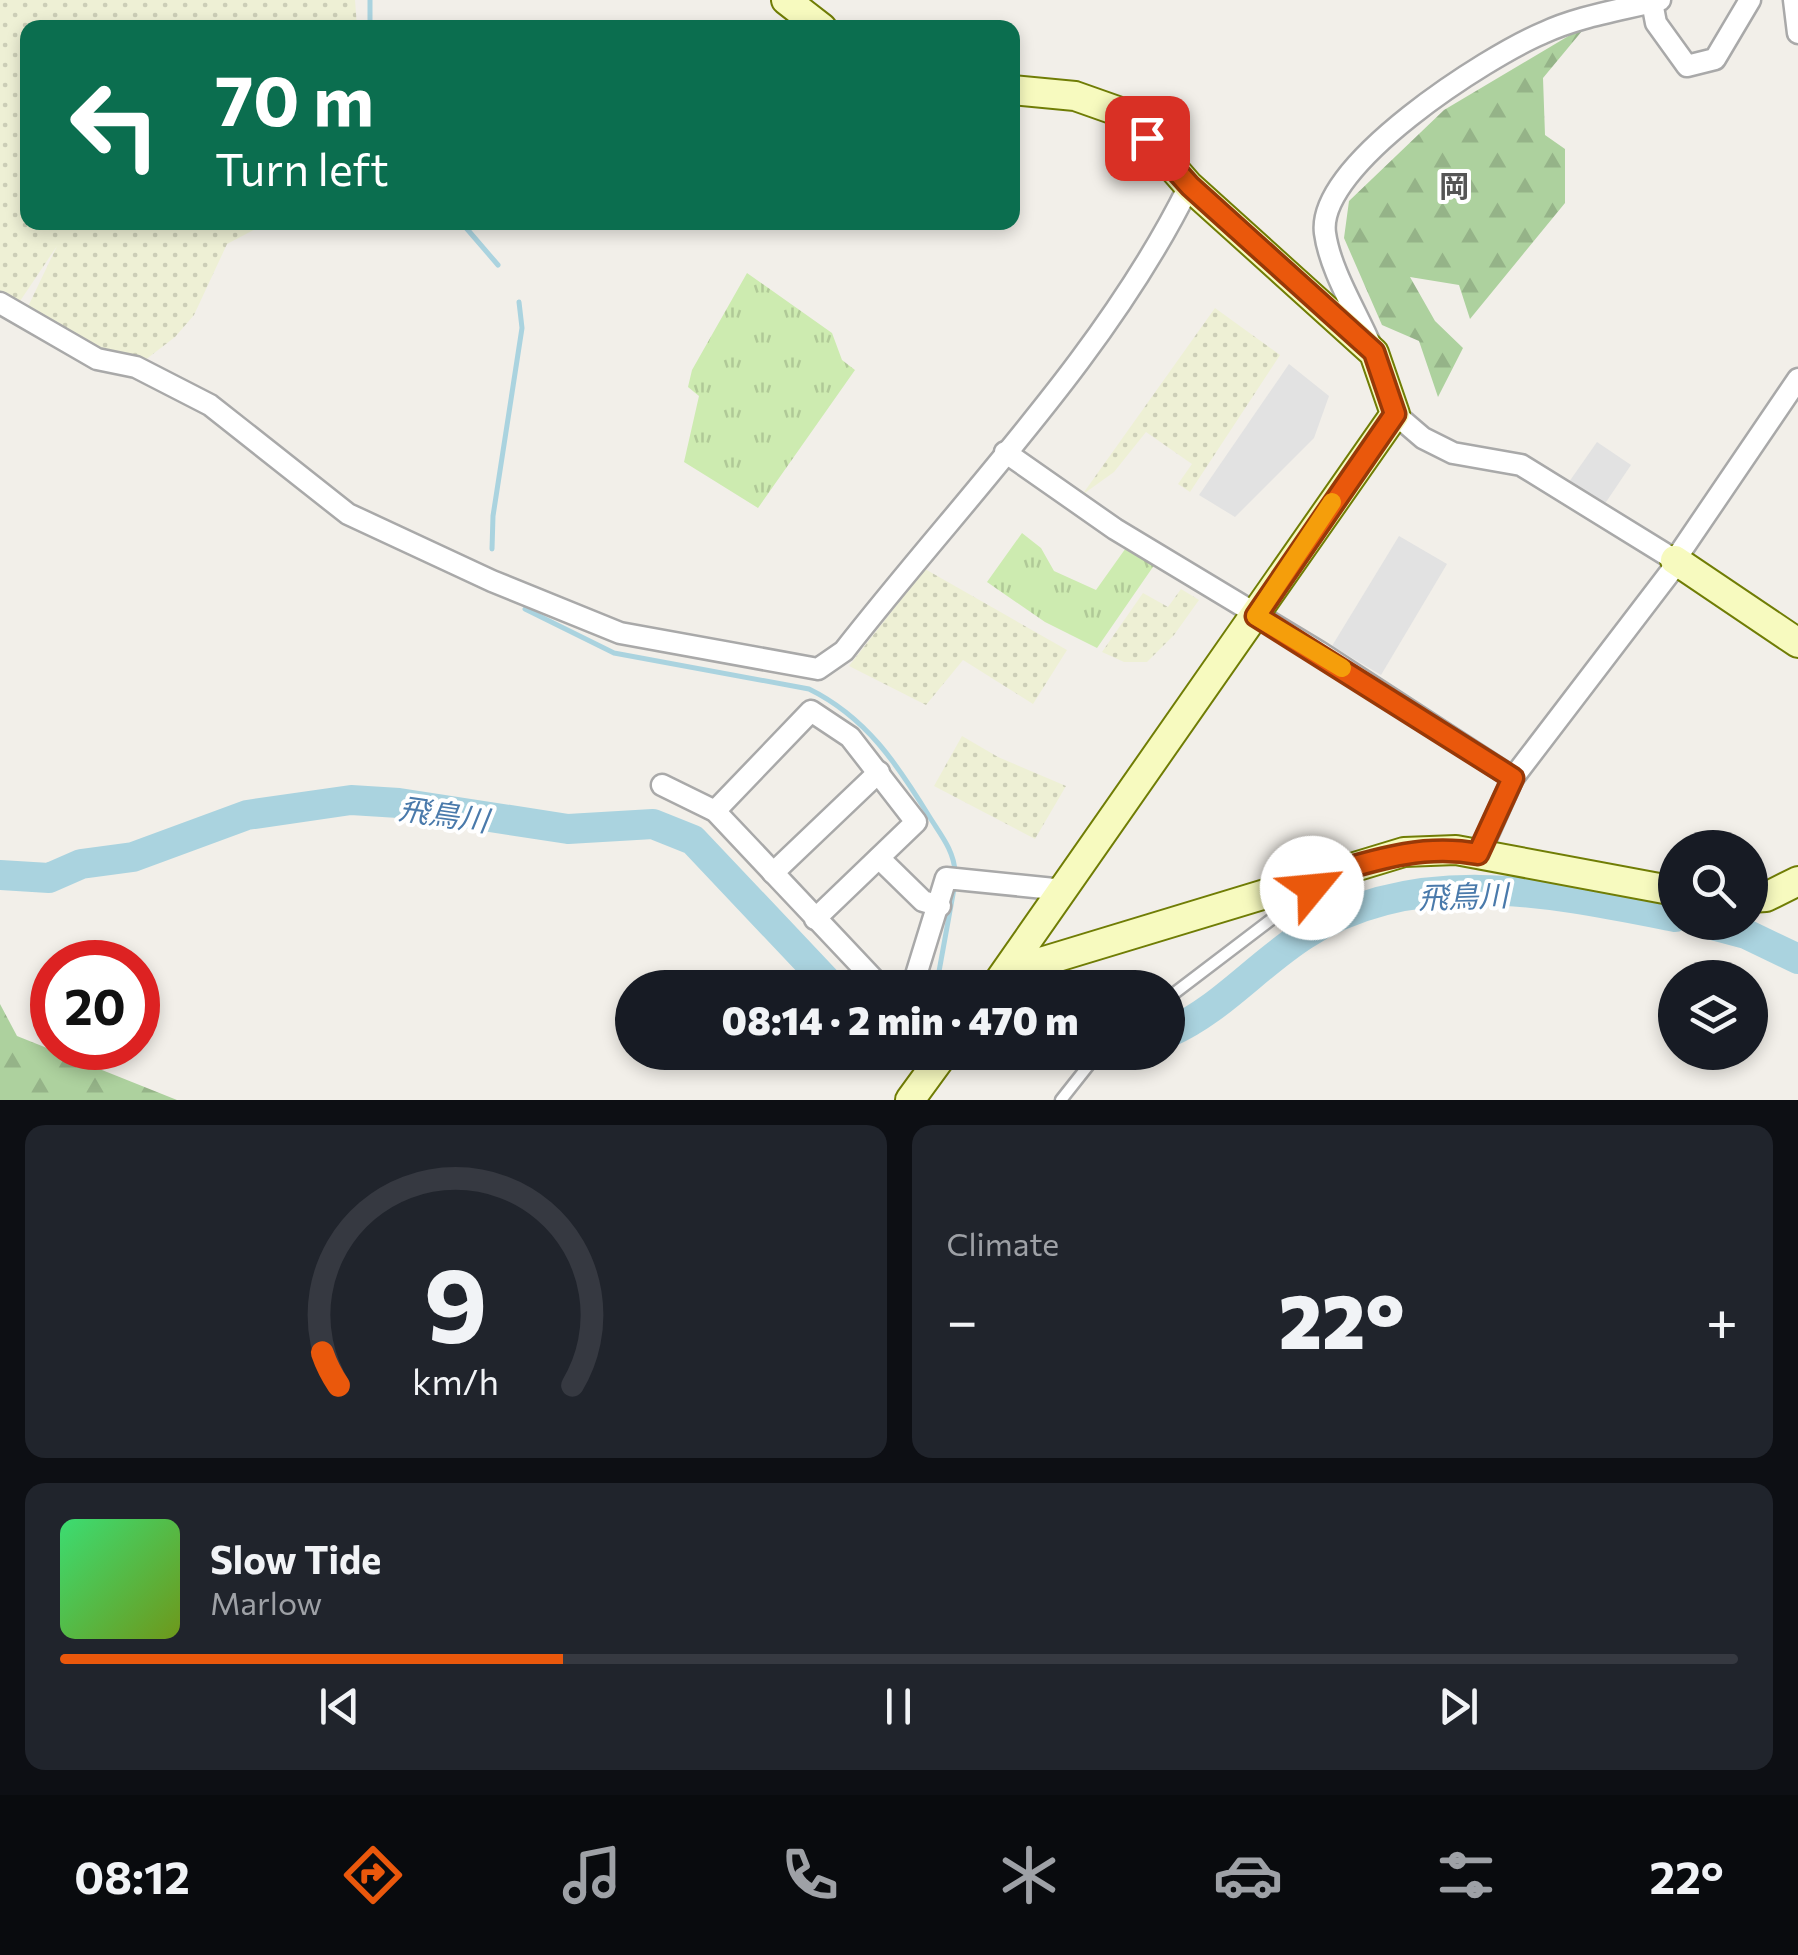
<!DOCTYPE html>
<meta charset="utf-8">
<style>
body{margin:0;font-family:Commissioner,"Noto Sans JP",sans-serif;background:#20242c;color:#f1f3f6;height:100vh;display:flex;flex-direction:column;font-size:38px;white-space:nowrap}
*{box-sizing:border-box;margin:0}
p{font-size:32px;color:#9ea1a6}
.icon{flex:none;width:55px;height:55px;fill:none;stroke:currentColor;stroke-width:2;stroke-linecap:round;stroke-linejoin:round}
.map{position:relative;height:1100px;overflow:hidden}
.details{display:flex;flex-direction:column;gap:25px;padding:25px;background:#0d0f14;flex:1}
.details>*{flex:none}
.banner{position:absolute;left:20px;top:20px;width:1000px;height:210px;border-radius:20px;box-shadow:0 5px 15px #0003;background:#0b6e4f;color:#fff;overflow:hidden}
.tools{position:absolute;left:1658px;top:830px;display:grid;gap:20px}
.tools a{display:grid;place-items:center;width:110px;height:110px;border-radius:50%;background:#171b24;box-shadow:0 5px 15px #0003;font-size:50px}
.speed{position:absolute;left:30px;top:940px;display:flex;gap:20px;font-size:50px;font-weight:700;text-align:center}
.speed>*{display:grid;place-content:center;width:130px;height:130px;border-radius:50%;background:#171b24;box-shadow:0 5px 15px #0003;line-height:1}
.speed .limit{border:15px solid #d22;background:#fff;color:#111}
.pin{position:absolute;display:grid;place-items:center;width:85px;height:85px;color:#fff;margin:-42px;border-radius:20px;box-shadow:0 5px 15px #0006}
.me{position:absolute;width:110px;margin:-55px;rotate:62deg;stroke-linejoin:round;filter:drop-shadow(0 0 8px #0008)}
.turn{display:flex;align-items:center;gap:35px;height:210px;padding:0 30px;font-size:45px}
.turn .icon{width:130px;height:130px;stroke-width:2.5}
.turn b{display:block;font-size:70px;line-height:85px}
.big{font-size:75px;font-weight:800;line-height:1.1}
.details .widget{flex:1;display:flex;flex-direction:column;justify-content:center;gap:15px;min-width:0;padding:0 35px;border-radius:20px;background:#20242c}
.details .dial{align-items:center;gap:0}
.dial svg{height:260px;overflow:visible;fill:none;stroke:#363941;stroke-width:7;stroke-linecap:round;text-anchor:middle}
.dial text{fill:#f1f3f6;stroke:none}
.song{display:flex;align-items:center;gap:30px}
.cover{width:120px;height:120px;border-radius:15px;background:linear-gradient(135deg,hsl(140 70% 55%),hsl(80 70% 35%))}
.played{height:10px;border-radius:5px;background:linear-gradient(90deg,#ea580c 30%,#363941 30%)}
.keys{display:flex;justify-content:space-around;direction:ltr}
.heat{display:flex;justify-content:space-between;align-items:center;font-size:55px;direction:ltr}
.details .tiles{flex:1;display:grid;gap:25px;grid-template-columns:1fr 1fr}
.widget:last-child{grid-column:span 2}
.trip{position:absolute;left:615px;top:970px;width:570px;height:100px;border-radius:50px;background:#171b24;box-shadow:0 5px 15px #0003;font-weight:800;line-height:100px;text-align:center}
.tab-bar{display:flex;height:160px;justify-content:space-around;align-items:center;background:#090b0e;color:#9ea1a6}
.tab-bar .icon{width:70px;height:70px}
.tab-bar .selected{color:#ea580c}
.tab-bar b{font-size:45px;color:#f1f3f6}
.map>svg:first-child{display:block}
.farmland{fill:url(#farmland-dots)}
.grass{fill:url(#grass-tufts)}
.forest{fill:url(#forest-firs)}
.parking{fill:#e2e2e2}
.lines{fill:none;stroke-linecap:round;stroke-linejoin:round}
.stream{stroke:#aad3df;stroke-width:5}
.river{stroke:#aad3df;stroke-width:30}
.lane-casing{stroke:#a9a9a9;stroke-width:15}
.street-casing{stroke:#a9a9a9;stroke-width:25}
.secondary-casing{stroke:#707d05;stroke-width:32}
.lane{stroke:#fff;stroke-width:10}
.street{stroke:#fff;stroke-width:20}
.secondary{stroke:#f7fabf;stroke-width:28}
.route-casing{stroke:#983908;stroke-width:25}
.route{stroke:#ea580c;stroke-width:18}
.slow{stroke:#f59e0b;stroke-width:18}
.labels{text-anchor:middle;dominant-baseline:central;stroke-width:8;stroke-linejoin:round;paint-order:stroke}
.neighbourhood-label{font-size:30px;font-weight:bold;fill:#555;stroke:#fff}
.water-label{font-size:30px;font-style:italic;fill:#4a7aab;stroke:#fff}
</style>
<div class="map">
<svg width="1798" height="1100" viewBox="0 0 1798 1100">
<defs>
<pattern id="farmland-dots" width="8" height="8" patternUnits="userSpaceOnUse" patternTransform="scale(2.5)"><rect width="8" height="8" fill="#eef0d5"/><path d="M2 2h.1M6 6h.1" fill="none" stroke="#ccceb7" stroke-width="1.8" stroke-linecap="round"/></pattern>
<pattern id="grass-tufts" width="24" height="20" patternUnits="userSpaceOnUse" patternTransform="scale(2.5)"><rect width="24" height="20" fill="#cdebb0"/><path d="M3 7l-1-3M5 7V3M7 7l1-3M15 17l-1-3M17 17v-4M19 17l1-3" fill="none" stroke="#b0c997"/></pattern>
<pattern id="forest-firs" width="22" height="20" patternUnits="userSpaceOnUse" patternTransform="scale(2.5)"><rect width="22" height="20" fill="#add19e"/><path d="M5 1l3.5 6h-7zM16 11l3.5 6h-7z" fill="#95b388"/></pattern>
</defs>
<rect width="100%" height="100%" fill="#f2efe9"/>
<g class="farmland">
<polygon points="0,0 355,0 357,27 28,28 28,222 267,223 227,244 194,315 175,337 136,367 24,315 57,246 14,310 0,300"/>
<polygon points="1215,308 1280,355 1190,492 1178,484 1192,464 1146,432 1114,472 1082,495"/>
<polygon points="925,569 1067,650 1033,704 963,660 926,705 849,666"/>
<polygon points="1181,589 1199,600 1174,635 1147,662 1124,662 1102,652 1143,593 1168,607"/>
<polygon points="962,736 998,757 1066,786 1035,839 934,786"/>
</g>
<g class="grass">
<polygon points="747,273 832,333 842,360 855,370 758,508 684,462 699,396 688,387 692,370"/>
<polygon points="1022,533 1041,548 1054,571 1096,590 1128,545 1155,564 1097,648 1045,622 987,582"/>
</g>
<g class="forest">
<polygon points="1587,25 1543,78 1545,135 1565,149 1565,203 1470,319 1459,285 1410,277 1435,321 1463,348 1438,397 1419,341 1382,325 1344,238 1349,201 1444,110"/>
<polygon points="0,1004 17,1036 177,1100 0,1100"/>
</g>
<g class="parking">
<polygon points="1289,364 1329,396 1314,438 1235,517 1199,495"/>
<polygon points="1597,442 1631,465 1604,505 1569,482"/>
<polygon points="1399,536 1447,564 1381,675 1332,646"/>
</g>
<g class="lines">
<g class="stream">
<polyline points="370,0 370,28"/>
<polyline points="461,222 498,265"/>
<polyline points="492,549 493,516 522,328 519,302"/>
<path d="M525,609L614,653L809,689C866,717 897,764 929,816C940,834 954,850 955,872"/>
<polyline points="936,988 955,883"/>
<polyline points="919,1064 922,1052"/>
</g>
<g class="river">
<polyline points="0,875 49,878 81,864 133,857 247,815 351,800 399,803 568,829 653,824 693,840 833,988"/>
<polyline points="1701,922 1746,934 1798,959"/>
<path d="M1168,1033C1219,1011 1257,965 1304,935C1416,863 1553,893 1675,917"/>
<polyline points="1039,1052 1098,1052"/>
</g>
<g class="lane-casing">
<g id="lane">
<polyline points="1168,998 1306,893"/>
<polyline points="1061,1100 1099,1052"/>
</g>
</g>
<g class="street-casing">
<g id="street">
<polyline points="1794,0 1798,33"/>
<polyline points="1652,2 1656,23 1687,66 1715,59 1750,0"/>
<path d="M0,303L97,359L136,367L210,405L348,514L492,581L620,633L818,669L844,651C960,502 1106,355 1189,186"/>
<path d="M1371,346C1356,311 1330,270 1325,233C1316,165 1488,56 1543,33C1579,16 1622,10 1660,0"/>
<polyline points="1395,414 1423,438 1453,453 1521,465 1675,560 1798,379"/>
<polyline points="1005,452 1115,529 1319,652 1513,778"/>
<polyline points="662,785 715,811 882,988"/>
<polyline points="715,811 811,711 850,737 916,822 815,919"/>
<polyline points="1479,854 1513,778 1678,562"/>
<polyline points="879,858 923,901 940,906"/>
<polyline points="773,873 879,772"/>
<polyline points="912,988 946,878 1064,890"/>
</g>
</g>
<g class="secondary-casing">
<g id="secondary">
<polyline points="786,0 822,28"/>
<polyline points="1675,560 1798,643"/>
<polyline points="1750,898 1766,897 1798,881"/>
<polyline points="1017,959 1041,962 1404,852 1456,850 1675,891"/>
<polyline points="994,988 1395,414 1374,353 1189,186 1126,114 1075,96 1012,90"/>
<polyline points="910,1100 945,1052"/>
</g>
</g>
<use href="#lane" class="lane"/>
<use href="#street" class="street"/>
<use href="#secondary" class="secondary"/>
</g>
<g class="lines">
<g class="route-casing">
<path id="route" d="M1147,138L1190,186L1374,352L1395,414L1256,616L1513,778L1478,854C1420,843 1369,862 1313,878L1312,888"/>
</g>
<use href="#route" class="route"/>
<polyline class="slow" points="1332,502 1256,616 1342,668"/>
</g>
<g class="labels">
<g class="neighbourhood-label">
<text x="1454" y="184">岡</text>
</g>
<g class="water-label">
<text transform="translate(444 813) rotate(8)">飛鳥川</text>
<text transform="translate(1463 895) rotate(-2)">飛鳥川</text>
</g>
</g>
</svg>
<div class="tools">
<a><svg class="icon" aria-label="search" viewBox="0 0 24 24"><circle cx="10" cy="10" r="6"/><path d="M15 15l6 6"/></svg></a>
<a><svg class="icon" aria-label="layers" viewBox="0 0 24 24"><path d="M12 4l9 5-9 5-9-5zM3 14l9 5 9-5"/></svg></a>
</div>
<div class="speed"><div class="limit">20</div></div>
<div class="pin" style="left:1147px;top:138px;background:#d93025"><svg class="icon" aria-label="arrive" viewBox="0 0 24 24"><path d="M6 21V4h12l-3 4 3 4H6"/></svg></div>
<svg class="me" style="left:1312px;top:888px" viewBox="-20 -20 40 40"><circle r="19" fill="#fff"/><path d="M0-13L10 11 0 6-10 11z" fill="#ea580c"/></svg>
<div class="trip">08:14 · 2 min · 470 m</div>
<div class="banner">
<div class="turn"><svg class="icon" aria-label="left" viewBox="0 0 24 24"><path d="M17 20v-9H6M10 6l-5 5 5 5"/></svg><div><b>70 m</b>Turn left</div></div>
</div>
</div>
<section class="details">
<div class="tiles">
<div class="widget dial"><svg viewBox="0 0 100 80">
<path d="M14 69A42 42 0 1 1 86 69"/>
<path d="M14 69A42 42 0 0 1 9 59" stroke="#ea580c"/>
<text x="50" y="56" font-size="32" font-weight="700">9</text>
<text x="50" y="72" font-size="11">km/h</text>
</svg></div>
<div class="widget"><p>Climate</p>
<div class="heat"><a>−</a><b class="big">22°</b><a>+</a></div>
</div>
<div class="widget">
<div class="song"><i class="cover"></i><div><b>Slow Tide</b><p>Marlow</p></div></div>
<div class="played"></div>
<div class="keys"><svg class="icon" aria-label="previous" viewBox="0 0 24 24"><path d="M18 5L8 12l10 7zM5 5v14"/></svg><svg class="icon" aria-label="pause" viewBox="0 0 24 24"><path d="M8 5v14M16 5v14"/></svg><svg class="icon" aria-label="next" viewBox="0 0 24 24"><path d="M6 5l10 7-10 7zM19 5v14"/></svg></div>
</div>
</div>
</section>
<nav class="tab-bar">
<b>08:12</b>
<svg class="icon selected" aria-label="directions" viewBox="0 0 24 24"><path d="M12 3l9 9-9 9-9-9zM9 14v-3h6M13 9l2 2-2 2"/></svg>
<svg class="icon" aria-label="music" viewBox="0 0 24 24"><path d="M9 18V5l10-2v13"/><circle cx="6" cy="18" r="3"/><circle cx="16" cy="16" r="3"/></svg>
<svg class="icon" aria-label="phone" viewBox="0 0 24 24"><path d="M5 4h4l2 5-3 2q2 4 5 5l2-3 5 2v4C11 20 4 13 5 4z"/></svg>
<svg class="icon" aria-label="climate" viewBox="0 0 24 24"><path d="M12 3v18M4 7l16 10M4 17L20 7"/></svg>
<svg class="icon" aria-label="car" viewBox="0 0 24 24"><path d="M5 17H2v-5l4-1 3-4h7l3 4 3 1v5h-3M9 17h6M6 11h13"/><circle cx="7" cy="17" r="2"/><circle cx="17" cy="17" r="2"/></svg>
<svg class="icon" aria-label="filters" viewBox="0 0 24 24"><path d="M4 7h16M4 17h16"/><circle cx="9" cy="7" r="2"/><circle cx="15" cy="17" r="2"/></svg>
<b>22°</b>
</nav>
